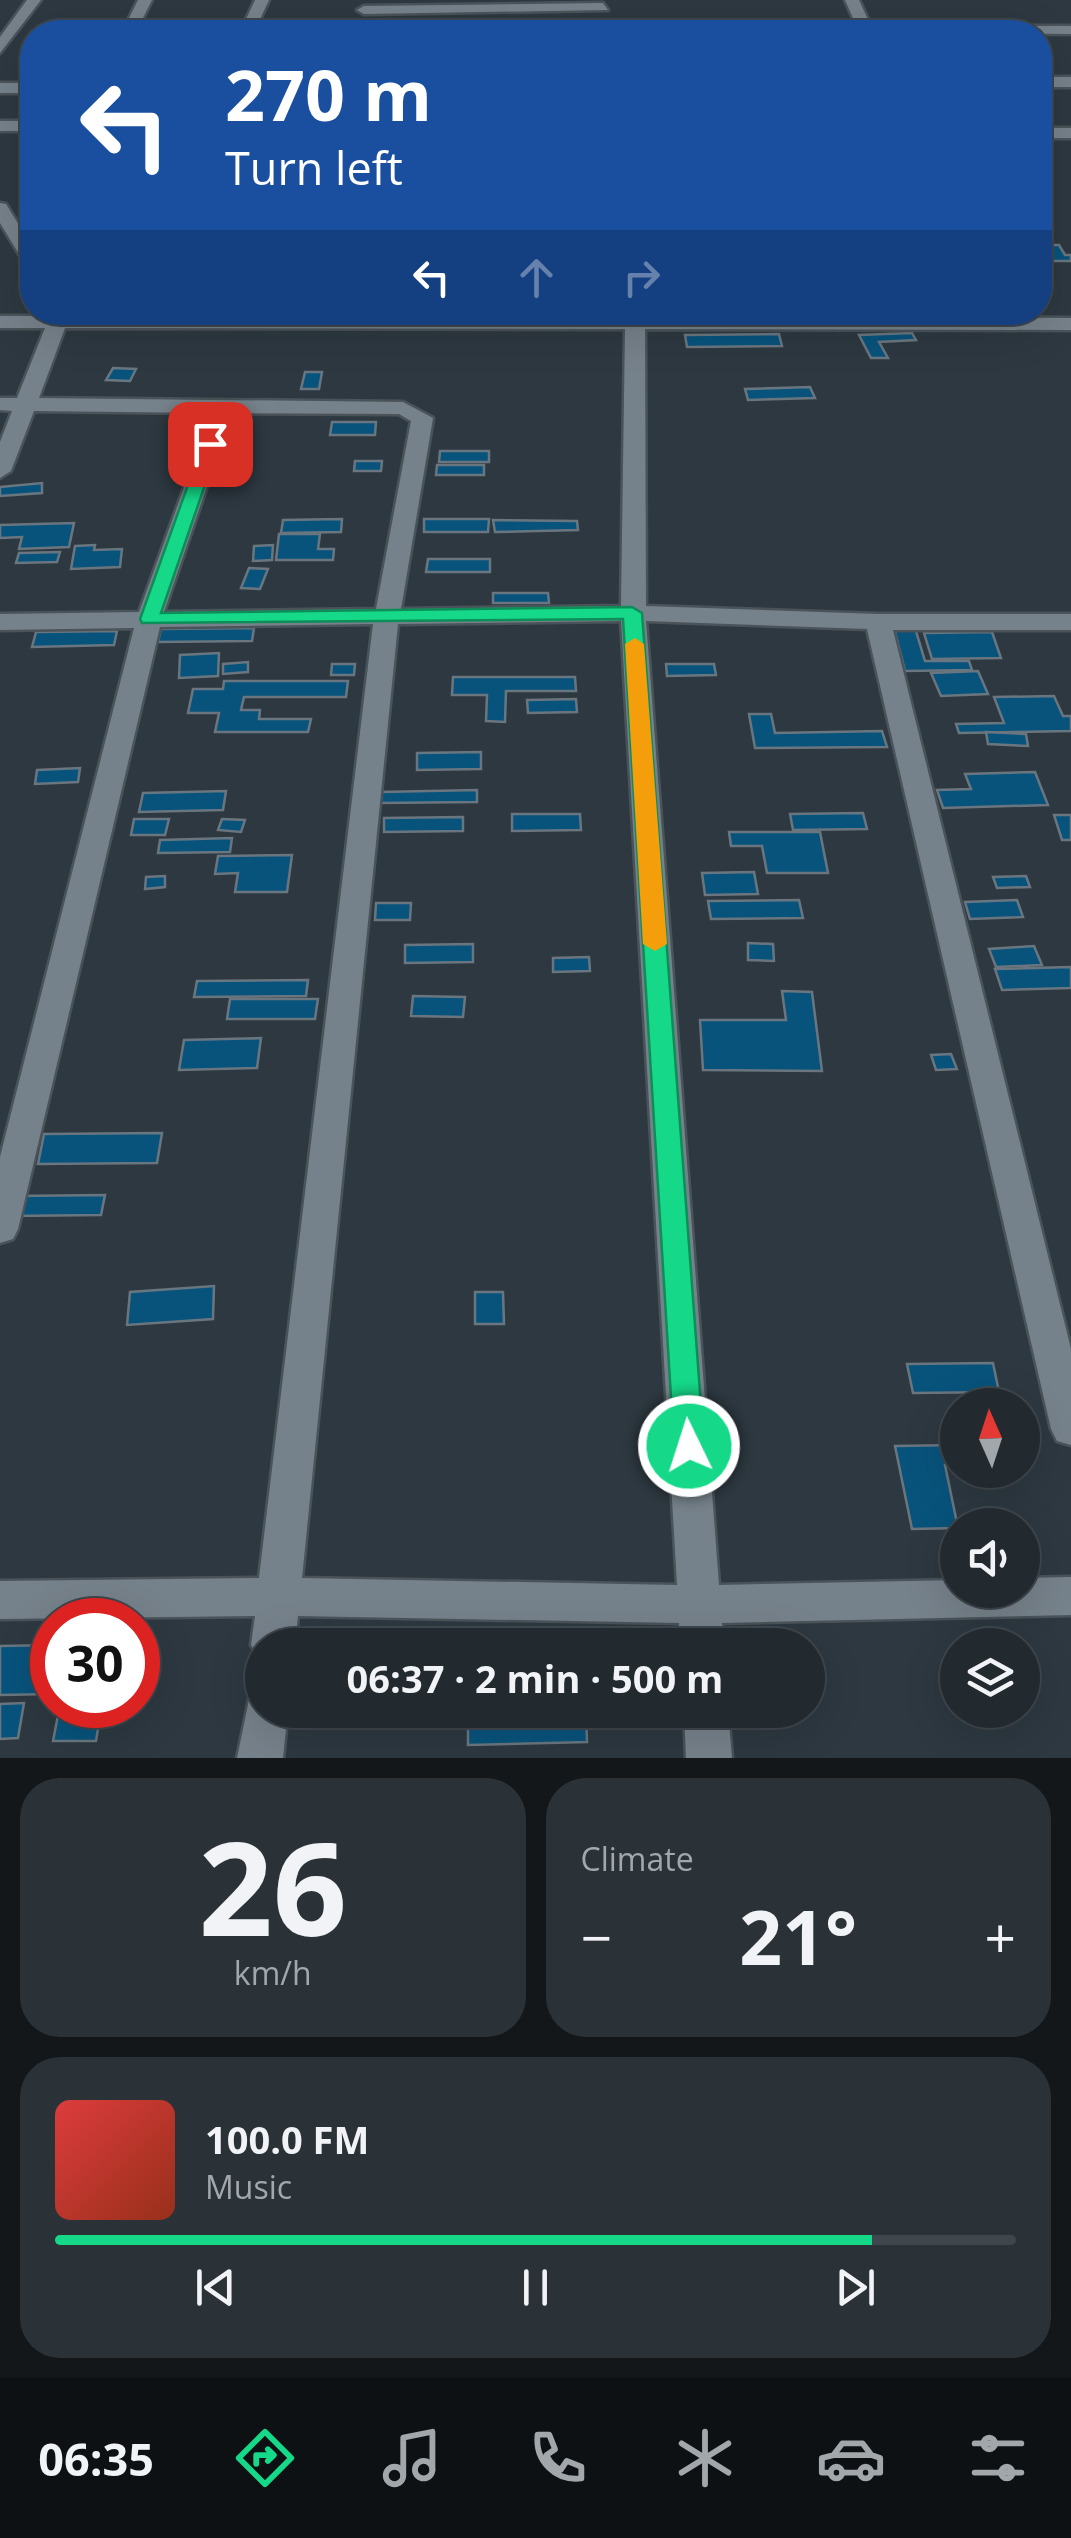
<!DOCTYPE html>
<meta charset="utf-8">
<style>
body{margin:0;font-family:"Open Sans",sans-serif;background:#2a3238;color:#f1f3f6;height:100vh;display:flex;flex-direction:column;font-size:38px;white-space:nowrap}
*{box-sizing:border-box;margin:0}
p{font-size:32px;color:#a2a7ab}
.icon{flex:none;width:55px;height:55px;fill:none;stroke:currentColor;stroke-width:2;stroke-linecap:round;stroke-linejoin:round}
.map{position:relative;height:1758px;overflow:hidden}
.drawer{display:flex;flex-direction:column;gap:20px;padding:20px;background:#13171a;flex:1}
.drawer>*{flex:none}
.top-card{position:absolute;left:20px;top:20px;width:1032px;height:305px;border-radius:40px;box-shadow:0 10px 40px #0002,0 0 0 2px #3f464c;background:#1a4fa0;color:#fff;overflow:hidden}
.needle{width:65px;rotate:357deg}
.buttons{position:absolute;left:940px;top:1388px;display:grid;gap:20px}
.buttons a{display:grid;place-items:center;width:100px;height:100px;border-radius:50%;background:#222a30;box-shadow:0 10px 40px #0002,0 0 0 2px #3f464c;font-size:50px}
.speed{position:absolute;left:30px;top:1598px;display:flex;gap:20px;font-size:50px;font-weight:700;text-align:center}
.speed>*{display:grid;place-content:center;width:130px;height:130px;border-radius:50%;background:#222a30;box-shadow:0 10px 40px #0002,0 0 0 2px #3f464c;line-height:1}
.speed .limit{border:15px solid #d22;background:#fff;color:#111}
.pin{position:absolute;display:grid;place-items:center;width:85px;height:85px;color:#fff;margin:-42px;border-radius:20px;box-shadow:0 5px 15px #0006}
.me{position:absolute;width:110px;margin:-55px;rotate:356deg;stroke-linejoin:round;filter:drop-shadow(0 0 8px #0008)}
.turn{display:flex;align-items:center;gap:35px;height:210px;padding:0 40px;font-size:45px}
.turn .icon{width:130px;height:130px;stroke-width:2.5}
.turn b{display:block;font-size:70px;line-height:85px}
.lanes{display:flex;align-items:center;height:95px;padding:0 40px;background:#0003;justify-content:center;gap:50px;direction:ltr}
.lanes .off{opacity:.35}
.big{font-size:75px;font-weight:700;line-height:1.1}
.drawer .card{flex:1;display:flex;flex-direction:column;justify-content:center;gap:15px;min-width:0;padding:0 35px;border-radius:40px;background:#2a3238}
.drawer .dial{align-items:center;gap:0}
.dial b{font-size:130px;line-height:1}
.song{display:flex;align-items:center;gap:30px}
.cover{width:120px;height:120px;border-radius:15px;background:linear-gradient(135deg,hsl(0 70% 55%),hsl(10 70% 35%))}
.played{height:10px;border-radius:5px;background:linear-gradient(90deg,#15d989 85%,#3f464c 85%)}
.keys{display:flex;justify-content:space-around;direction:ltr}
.heat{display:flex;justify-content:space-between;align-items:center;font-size:55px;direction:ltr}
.drawer .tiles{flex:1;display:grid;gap:20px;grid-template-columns:1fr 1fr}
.card:last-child{grid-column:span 2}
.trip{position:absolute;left:245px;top:1628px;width:580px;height:100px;border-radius:50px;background:#222a30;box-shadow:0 10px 40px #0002,0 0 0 2px #3f464c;font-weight:700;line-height:100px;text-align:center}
.dock{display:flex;height:160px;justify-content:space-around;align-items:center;background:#0e1113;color:#a2a7ab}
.dock .icon{width:70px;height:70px}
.dock .current{color:#15d989}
.dock b{font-size:45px;color:#f1f3f6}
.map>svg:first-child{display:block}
.building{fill:#08537c;stroke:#6a767f;stroke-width:2.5}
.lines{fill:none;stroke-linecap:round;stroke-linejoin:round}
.street-casing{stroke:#4a5359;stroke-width:5}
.street{fill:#76828b;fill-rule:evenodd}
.route{fill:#15d989;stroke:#0e8d59;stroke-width:2.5}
.slow{fill:#f59e0b}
</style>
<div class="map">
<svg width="1071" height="1758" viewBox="0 0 1071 1758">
<rect width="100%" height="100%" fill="#2d3840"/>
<g class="building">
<polygon points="1040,245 1059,245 1065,255 1071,255 1071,261 1046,261"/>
<polygon points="912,333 916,340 879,342 888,358 871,358 859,335"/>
<polygon points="779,334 782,346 687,347 685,335"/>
<polygon points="113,368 136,369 130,381 106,380"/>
<polygon points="305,372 322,372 319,389 301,389"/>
<polygon points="810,387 815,398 748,400 745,389"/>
<polygon points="332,422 376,422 375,435 330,435"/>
<polygon points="440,451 489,451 489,462 439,462"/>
<polygon points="355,461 382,461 381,471 354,471"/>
<polygon points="437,465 484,465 484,475 436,475"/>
<polygon points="42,483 42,493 0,496 0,487"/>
<polygon points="342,519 341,532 281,533 283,520"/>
<polygon points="424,519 489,519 488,532 424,532"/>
<polygon points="493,520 577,521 578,530 495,532"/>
<polygon points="74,523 69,547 19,549 22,537 0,538 0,525"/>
<polygon points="279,534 320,534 318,549 334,549 333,560 276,560"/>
<polygon points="95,545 94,550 122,549 120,567 71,569 75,546"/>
<polygon points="273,545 272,560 253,561 254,546"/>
<polygon points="60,552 57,562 16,563 19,553"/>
<polygon points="428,559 490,559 490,572 426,572"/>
<polygon points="249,568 268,569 260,589 241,588"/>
<polygon points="493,593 548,593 549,603 493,603"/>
<polygon points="254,628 252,641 158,642 161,629"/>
<polygon points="894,628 915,628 925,661 969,661 972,670 905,671"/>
<polygon points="117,631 114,645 32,647 36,632"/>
<polygon points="992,632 1001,658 932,659 924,633"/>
<polygon points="219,653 218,676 179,678 180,655"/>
<polygon points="248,662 248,672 223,674 223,664"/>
<polygon points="332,664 355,664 354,675 331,675"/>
<polygon points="666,664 714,664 716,675 667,676"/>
<polygon points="978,671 988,694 941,696 931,673"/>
<polygon points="453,677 575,677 576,691 506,691 505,722 486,721 487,695 452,695"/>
<polygon points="224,681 348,681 346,697 244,697 241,710 260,710 259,719 311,719 308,732 215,732 219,713 188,713 193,689 223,689"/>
<polygon points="1054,696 1063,716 1071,716 1071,731 959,733 956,724 1004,723 994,697"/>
<polygon points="576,699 577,712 528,713 527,700"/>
<polygon points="749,714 771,714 775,733 882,731 887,747 755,748"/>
<polygon points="986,732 1026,734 1028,746 988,744"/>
<polygon points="481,752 481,769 417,770 417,753"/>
<polygon points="80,768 78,782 35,784 37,770"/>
<polygon points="1035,772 1048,805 943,808 937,790 971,789 965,774"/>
<polygon points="477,790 477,802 379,803 380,792"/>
<polygon points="226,791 223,810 139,812 143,793"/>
<polygon points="863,813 867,829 793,830 790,814"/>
<polygon points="512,814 580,814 581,830 512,831"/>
<polygon points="1054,815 1071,815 1071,840 1062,840"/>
<polygon points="463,817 463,831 384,832 384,818"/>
<polygon points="134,819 169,819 165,835 131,835"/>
<polygon points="222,819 245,820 241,832 218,830"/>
<polygon points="729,832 820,832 828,873 767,873 762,846 731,846"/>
<polygon points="232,838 230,852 158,853 160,840"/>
<polygon points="292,855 287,892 235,892 238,873 215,874 218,856"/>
<polygon points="754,872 758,894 705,895 702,873"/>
<polygon points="165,876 165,887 145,889 146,877"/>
<polygon points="1026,876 1030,887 997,888 993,877"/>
<polygon points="799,900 803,918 711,919 708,901"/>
<polygon points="1017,900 1023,917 970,919 965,902"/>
<polygon points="376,903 411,903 410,920 375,920"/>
<polygon points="748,943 773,944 774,961 748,960"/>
<polygon points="473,944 473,962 405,963 405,945"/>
<polygon points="1034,946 1042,965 996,967 989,949"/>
<polygon points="589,957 590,971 553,972 553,958"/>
<polygon points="1071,967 1071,988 1002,990 995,969"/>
<polygon points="308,980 306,996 194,997 197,981"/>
<polygon points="782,991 812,992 822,1071 703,1070 700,1020 786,1020"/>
<polygon points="413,996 465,997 463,1017 411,1016"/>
<polygon points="230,999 318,999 315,1019 227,1019"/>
<polygon points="261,1038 257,1068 179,1070 184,1040"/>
<polygon points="951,1054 957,1069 936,1070 931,1055"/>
<polygon points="162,1133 157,1163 38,1164 44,1134"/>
<polygon points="105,1195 101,1215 10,1216 15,1196"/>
<polygon points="214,1286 213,1319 127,1325 130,1292"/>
<polygon points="475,1292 503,1292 504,1324 475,1324"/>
<polygon points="993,1363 999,1392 913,1393 907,1364"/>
<polygon points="958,1445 958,1465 945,1465 958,1528 912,1529 895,1446"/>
<polygon points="52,1645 52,1694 0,1695 0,1646"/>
<polygon points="24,1703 18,1738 0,1739 0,1704"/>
<polygon points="60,1705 102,1705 96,1741 53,1741"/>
<polygon points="468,1710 586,1710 587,1742 468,1745"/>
</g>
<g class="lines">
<g class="street-casing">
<g id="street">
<polygon points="27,0 41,0 0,53 0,37"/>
<polygon points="138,0 152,0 136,32 122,32"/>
<polygon points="255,0 269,0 254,32 240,32"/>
<polygon points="845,0 859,0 871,26 1071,26 1071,34 859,32"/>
<polygon points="603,3 608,10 364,14 357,10 364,6"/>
<rect x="1040" y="77" width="31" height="10"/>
<rect x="0" y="83" width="32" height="10"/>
<rect x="0" y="121" width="32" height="10"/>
<rect x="1040" y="128" width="31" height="10"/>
<polygon points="0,203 6,204 32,246 32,266 25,264 0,223"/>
<path d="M45,312L66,316L623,317L621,312H641L643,317L1071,318V330L645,329L646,606L878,614H1071V630H893L1071,1349V1445L1057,1441L1051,1429L867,629L646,621L719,1585L958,1580V1590H1022V1578L1071,1577V1615L722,1623L724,1645H680L679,1623L298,1616L295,1645H262V1661L251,1645L255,1616L0,1619V1581L259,1578L373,624L160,627L18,1229L13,1239L0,1243V1157L134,628L0,630V614L139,612L211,413L34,411L11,471L0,478V442L12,411L0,410V398H17L45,328H0V316H46ZM65,328L625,329L621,606L401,609L433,418L403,402L39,398ZM232,413L399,414L411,421L376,609L164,612ZM621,621L677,1585L302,1578L398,624Z"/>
<polygon points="262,1691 262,1710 288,1710 283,1758 237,1758 250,1695"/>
<polygon points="684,1710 728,1710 732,1758 686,1758"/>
</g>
</g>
<use href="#street" class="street"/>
</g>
<polygon class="route" points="204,440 219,444 161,613 632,607 642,613 704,1446 700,1455 689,1458 678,1455 674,1446 623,619 142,623 140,619"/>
<polygon class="slow" points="635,638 644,644 667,944 655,951 643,944 625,644"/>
</svg>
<div class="buttons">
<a><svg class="needle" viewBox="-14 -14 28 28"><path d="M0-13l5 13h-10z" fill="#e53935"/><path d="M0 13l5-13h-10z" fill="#a2a7ab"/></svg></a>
<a><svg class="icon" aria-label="sound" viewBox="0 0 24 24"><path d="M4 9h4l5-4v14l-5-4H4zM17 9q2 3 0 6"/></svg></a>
<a><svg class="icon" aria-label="layers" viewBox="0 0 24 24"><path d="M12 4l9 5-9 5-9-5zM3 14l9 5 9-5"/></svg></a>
</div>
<div class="speed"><div class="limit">30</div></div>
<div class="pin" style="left:210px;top:444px;background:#d93025"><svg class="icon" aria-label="arrive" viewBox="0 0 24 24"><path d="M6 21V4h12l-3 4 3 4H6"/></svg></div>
<svg class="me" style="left:689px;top:1446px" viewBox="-20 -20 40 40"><circle r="17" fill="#15d989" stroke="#fff" stroke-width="3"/><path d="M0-11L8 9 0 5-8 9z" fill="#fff"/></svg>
<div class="trip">06:37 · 2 min · 500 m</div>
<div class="top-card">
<div class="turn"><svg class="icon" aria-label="left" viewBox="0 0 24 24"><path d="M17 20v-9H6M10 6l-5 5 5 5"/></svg><div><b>270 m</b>Turn left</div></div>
<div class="lanes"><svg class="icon" aria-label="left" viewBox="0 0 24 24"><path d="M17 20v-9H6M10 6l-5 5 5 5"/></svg><svg class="icon off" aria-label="ahead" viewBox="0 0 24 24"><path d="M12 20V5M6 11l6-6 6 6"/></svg><svg class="icon off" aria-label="right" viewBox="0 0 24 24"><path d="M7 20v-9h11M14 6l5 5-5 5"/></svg></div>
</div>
</div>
<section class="drawer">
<div class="tiles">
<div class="card dial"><b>26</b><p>km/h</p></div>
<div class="card"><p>Climate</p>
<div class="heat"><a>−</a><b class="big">21°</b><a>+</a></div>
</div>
<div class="card">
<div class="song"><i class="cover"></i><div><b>100.0 FM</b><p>Music</p></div></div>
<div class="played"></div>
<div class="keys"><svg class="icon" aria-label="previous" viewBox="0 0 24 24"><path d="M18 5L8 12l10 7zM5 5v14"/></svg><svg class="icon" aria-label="pause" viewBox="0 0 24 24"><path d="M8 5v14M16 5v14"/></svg><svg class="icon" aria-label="next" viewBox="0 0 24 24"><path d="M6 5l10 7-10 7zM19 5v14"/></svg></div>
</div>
</div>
</section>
<nav class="dock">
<b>06:35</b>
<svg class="icon current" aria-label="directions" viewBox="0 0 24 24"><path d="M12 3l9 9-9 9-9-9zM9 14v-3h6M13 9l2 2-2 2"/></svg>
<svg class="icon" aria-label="music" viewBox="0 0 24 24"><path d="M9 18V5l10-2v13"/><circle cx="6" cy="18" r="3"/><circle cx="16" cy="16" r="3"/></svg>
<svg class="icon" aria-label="phone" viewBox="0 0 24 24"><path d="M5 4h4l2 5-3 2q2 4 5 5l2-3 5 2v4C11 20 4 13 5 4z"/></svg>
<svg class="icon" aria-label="climate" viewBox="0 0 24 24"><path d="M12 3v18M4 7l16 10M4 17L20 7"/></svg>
<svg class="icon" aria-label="car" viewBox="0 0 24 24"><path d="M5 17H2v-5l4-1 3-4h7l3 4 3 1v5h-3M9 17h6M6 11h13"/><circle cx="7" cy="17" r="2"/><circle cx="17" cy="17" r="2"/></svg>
<svg class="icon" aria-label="filters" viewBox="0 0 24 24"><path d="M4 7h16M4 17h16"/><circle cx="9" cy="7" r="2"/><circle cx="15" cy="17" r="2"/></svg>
</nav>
